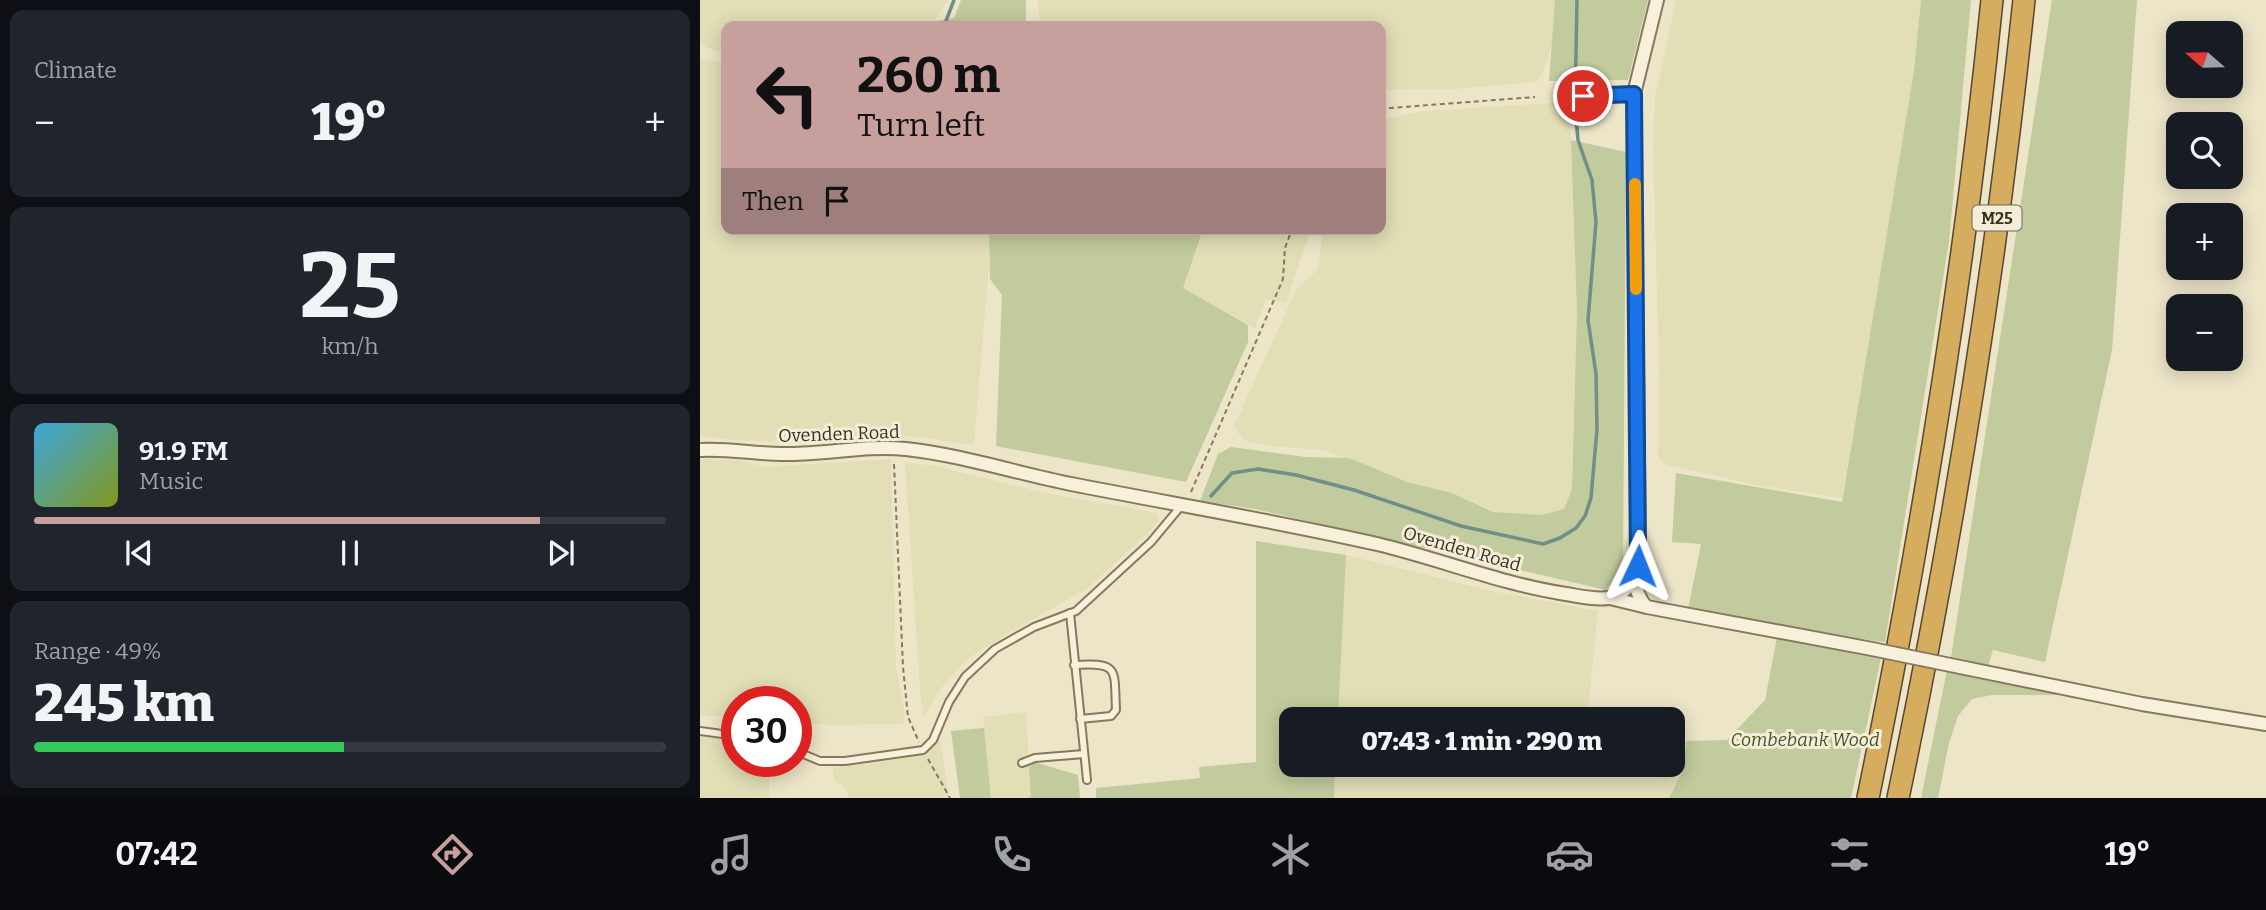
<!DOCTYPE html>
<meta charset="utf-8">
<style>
body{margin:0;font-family:Bitter,serif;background:#20242c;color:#f1f3f6;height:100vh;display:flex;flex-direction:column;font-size:26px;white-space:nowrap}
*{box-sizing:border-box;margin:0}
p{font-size:23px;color:#9ea1a6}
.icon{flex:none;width:38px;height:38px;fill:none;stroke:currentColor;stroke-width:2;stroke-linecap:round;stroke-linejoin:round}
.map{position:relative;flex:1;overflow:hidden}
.panel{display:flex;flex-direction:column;gap:10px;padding:10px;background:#0d0f14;width:700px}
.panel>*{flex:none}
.top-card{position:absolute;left:21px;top:21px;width:665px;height:214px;border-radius:14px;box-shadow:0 4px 18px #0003;background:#c79f9d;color:#111;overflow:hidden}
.needle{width:46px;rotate:290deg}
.controls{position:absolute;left:1466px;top:21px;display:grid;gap:14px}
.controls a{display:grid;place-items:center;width:77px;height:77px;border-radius:14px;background:#171b24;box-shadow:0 4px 18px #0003;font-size:35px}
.speed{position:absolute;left:21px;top:686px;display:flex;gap:14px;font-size:35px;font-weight:700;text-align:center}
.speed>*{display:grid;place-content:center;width:91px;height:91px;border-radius:50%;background:#171b24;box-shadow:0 4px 18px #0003;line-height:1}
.speed .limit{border:10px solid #d22;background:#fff;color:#111}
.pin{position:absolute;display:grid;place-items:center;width:60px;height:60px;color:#fff;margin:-30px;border:4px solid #fff;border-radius:50%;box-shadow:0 2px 7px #0007}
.me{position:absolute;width:77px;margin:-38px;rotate:2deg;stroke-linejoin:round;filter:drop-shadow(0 0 5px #0008)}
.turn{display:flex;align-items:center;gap:24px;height:147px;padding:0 21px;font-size:32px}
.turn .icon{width:91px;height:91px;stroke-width:2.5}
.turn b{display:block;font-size:49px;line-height:60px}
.then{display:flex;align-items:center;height:66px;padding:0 21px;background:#0003;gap:14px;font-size:26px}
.big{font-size:52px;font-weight:800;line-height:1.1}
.panel .widget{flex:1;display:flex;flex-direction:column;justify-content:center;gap:10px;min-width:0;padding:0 24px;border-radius:14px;background:#20242c}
.panel .dial{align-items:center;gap:0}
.dial b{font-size:91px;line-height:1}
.song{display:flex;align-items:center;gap:21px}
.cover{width:84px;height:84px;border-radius:10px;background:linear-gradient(135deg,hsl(200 70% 55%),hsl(70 70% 35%))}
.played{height:7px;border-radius:4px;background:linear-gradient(90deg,#c79f9d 80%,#363941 80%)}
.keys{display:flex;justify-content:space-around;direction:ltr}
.heat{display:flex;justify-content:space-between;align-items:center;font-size:38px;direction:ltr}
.charge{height:10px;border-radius:5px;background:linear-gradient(90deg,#34c759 49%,#363941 0)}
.trip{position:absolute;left:579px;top:707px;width:406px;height:70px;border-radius:14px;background:#171b24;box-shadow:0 4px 18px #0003;font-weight:800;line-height:70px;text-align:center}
.tab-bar{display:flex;height:112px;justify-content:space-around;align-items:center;background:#090b0e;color:#9ea1a6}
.tab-bar .icon{width:49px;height:49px}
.tab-bar .selected{color:#c79f9d}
.tab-bar b{font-size:32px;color:#f1f3f6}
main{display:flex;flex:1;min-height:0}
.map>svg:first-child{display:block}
.farmland{fill:#e2deb6}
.green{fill:#c1cb9d}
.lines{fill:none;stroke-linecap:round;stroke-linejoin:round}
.stream{stroke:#708f8a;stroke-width:3.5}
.lane-casing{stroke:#88785e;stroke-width:10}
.street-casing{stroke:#88785e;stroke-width:16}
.highway-casing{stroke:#564632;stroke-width:24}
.path{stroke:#88785e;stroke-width:2;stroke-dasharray:5 3.5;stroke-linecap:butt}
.lane{stroke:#f7f1dc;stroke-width:6}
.street{stroke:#f7f1dc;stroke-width:12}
.highway{stroke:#d6ac5f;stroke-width:21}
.street-bridge-casing{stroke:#88785e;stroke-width:16;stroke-linecap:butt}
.street-bridge{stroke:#f7f1dc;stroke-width:12}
.route-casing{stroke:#114b97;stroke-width:18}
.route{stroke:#1a73e8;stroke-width:12}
.slow{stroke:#f59e0b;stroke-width:12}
.labels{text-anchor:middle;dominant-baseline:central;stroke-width:6;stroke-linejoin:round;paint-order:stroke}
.shield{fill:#f4eed8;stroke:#716858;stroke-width:2}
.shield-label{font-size:16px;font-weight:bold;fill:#392f21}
.street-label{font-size:18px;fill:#392f21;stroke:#f4eed8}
.park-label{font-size:18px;font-style:italic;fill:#465528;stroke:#f4eed8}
</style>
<main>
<section class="panel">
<div class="widget"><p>Climate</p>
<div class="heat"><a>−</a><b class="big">19°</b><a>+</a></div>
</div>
<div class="widget dial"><b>25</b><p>km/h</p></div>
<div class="widget">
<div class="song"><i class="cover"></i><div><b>91.9 FM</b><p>Music</p></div></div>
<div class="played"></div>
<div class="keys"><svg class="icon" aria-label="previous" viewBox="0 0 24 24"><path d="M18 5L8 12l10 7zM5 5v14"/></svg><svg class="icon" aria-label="pause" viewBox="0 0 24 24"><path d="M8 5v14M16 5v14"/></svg><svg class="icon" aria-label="next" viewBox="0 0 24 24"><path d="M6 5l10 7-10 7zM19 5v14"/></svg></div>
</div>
<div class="widget"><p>Range · 49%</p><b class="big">245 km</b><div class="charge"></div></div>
</section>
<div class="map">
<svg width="1566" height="798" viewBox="0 0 1566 798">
<rect width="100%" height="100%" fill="#ede5c8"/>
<g class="farmland">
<polygon points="0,0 248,0 232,26 26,26 26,54 0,45"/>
<polygon points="338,0 855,0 852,46 841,76 836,82 754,89 681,90 681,26 340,26"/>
<polygon points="976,0 1221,0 1214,71 1142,498 1051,484 965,464 958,457 959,370 953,145 955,97"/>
<polygon points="0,57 26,65 26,229 289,229 289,263 274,445 211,436 168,437 119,443 33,440 0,436"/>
<polygon points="867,102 871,140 877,313 872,489 864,509 842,515 793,512 752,493 707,482 624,450 570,446 543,440 534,426 596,290 618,269 623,229 681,229 681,120 723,111"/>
<polygon points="503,229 611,229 586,303 566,299 555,328 482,288"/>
<polygon points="0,459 37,460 66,467 191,459 196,667 204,709 203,724 131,725 96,723 96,702 37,702 37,718 0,715"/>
<polygon points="205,462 235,466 346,493 457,513 459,520 450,531 388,588 303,636 265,661 238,692 224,718 220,689"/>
<polygon points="646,555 792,591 898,611 887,719 638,719"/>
<polygon points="326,712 329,762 334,762 329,767 331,798 291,798 283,717"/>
<polygon points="0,736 37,741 37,761 69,761 69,798 0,798"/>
<polygon points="240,738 249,798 149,798 146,788 134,781 133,767 229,751"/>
<polygon points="973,739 987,741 982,772 969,798 634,798 635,765 973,765"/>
</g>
<g class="green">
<polygon points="261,0 326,0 326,26 232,26 236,21 254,18"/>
<polygon points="855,0 948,0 928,80 849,81"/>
<polygon points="1221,0 1271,0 1249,241 1185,642 1120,634 988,609 1001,544 972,542 976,473 1142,502 1214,71"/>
<polygon points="1352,0 1437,0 1412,350 1345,662 1293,650 1288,666 1251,657"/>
<polygon points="871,140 926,152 923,565 906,590 555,509 500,501 518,454 531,447 606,457 649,458 707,482 752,493 793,512 842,515 864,509 872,489 877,313"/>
<polygon points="289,229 503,229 483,288 548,325 548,342 486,482 296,446 302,295 290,279"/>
<polygon points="556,541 646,555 638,719 592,719 592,765 635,765 634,798 396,798 396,788 500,778 499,767 556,762"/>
<polygon points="1077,637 1181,658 1151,798 969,798 982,772 987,741 1027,740 1065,700"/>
<polygon points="1247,670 1359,692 1357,695 1292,695 1272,699 1258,716 1249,743 1238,798 1221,798"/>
<polygon points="284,728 291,798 260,798 251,731"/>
<polygon points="334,762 378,775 380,798 328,798 331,797 329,767"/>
</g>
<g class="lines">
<g class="stream">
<polyline points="244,26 254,0"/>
<polyline points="511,496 532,473 558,469 596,475 654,490 761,526 843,544 860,538 876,528 885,516 891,498 897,429 896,374 888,320 896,222 892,180 878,140 875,106 877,0"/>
</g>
<g class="lane-casing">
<g id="lane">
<polyline points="883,96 934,94"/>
<polyline points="370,613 387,780"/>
<path d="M374,665C420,662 414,669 416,710L411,716L380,719"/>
<polyline points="0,731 37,736"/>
<polyline points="96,751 120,761 145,761 223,750 233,740 249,702 265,677 295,649 334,627 376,611 451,542 481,506"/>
<polyline points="322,763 335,758 384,754"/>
</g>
</g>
<g class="street-casing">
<g id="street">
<path d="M0,450C30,448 60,455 90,454C128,454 167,445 206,449C261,455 316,473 371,484C473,504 575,521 677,544C740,559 801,584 866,594C879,596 894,600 908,598C932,594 937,571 939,550L934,94L957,0"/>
<path d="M932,582C939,590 938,600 947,607L1172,649"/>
<polyline points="910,598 947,607"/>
<polyline points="1265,668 1442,704 1566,724"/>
</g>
</g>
<g class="highway-casing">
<g id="highway">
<path d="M1168,798C1222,534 1265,268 1292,0"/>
<path d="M1198,798C1253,535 1296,268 1324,0"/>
</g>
</g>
<g class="path">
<polyline points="681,111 690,108 835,97"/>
<polyline points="194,464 203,667 208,717 219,742"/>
<polyline points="491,492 583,279 585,248 592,229"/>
<polyline points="228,759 250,798"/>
</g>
<use href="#lane" class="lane"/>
<use href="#street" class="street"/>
<use href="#highway" class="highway"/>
<g class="street-bridge-casing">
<polyline id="street-bridge" points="1172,649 1265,668"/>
</g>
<use href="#street-bridge" class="street-bridge"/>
</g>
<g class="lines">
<g class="route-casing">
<polyline id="route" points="883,96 934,94 938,566"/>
</g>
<use href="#route" class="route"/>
<polyline class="slow" points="935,184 936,289"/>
</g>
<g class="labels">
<rect class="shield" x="1272.5" y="205.5" width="49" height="25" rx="5"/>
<g class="shield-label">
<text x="1297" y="218">M25</text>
</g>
<g class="street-label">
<text transform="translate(139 434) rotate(-2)">Ovenden Road</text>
<text transform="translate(762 549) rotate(16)">Ovenden Road</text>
</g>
<g class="park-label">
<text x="1105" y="740">Combebank Wood</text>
</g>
</g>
</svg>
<div class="controls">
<a><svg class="needle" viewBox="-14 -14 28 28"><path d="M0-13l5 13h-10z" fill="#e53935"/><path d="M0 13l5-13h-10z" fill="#9ea1a6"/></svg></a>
<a><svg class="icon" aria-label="search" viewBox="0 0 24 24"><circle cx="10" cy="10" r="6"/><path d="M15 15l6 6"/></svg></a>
<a>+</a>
<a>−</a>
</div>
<div class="speed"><div class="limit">30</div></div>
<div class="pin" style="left:883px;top:96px;background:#d93025"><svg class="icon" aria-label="arrive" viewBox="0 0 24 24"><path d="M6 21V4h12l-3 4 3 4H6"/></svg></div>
<svg class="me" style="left:938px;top:566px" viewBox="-20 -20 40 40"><path d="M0-17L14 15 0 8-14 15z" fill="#1a73e8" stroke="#fff" stroke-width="4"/></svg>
<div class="trip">07:43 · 1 min · 290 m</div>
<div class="top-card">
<div class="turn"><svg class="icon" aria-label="left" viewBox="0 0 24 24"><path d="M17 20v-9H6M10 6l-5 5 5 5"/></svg><div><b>260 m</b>Turn left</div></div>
<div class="then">Then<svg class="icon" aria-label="arrive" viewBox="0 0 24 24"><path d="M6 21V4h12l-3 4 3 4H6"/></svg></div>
</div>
</div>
</main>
<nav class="tab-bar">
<b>07:42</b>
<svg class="icon selected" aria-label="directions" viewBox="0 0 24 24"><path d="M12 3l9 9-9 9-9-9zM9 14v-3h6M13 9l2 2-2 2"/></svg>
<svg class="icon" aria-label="music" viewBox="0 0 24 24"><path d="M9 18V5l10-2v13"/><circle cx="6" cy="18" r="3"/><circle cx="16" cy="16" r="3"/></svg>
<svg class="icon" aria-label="phone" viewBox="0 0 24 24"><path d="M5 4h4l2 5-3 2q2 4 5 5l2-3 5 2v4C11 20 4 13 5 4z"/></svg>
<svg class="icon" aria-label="climate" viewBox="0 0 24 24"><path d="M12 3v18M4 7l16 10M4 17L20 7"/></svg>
<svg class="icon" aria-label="car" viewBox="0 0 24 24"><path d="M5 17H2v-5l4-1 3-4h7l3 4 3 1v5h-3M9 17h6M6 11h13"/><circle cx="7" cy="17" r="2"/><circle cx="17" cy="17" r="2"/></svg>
<svg class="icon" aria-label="filters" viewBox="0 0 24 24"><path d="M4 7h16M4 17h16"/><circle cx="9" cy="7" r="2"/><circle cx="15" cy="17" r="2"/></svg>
<b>19°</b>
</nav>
